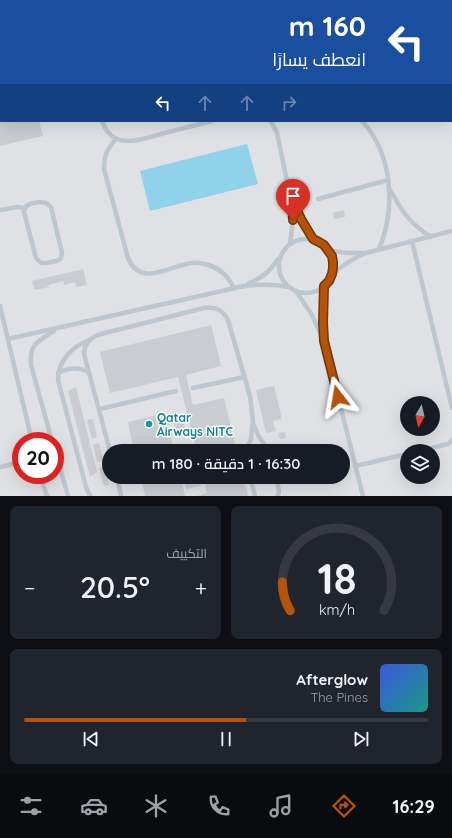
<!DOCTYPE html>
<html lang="ar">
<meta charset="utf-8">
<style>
body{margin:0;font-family:Quicksand,Cairo,sans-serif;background:#20242c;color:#f1f3f6;direction:rtl;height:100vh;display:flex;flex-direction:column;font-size:15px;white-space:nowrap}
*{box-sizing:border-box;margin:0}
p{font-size:13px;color:#9ea1a6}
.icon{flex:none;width:22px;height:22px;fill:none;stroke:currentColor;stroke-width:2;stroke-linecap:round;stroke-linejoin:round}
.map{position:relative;height:496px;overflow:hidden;direction:ltr}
.drawer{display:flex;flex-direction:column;gap:10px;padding:10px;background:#0d0f14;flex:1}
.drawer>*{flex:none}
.hud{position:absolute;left:0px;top:0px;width:452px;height:122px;box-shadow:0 4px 16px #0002;direction:rtl;background:#1a4fa0;color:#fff;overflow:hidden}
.needle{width:26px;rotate:188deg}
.controls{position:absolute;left:400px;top:396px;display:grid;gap:8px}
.controls a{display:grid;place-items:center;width:40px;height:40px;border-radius:50%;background:#171b24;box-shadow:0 4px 16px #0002;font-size:20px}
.speed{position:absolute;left:12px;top:432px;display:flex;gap:8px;font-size:20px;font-weight:700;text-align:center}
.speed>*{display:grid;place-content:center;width:52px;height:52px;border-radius:50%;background:#171b24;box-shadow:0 4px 16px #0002;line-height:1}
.speed .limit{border:6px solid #d22;background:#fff;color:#111}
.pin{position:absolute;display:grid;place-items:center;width:34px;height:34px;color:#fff;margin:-41px -17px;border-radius:50% 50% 50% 0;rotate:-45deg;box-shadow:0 0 4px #0007}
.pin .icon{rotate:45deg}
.me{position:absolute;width:44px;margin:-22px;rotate:346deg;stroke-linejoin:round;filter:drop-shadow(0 0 3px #0008)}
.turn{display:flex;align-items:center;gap:14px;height:84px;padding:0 20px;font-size:18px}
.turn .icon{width:52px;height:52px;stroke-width:2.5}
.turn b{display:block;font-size:28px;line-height:34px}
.lanes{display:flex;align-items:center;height:38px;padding:0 20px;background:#0003;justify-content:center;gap:20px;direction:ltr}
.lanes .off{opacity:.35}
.big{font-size:30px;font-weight:600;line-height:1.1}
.drawer .tile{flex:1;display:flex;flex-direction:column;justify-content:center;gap:6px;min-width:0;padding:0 14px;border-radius:8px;background:#20242c}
.drawer .dial{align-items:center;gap:0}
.dial svg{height:104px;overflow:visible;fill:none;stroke:#363941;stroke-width:7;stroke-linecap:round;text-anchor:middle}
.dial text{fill:#f1f3f6;stroke:none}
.song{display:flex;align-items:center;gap:12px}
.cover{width:48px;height:48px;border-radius:6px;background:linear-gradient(135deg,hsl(230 70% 55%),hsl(170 70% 35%))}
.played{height:4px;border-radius:2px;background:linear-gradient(90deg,#b45309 55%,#363941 55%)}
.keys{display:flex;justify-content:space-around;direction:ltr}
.heat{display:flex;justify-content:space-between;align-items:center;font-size:22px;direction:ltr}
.drawer .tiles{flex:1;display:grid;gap:10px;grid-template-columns:1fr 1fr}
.tile:last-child{grid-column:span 2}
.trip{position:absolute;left:102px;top:444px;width:248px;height:40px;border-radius:20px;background:#171b24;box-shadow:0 4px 16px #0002;font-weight:600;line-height:40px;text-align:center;direction:rtl}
.dock{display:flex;height:64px;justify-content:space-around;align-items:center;background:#090b0e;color:#9ea1a6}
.dock .icon{width:28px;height:28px}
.dock .active{color:#b45309}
.dock b{font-size:18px;color:#f1f3f6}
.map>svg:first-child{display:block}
.airport{fill:#dfe1e4;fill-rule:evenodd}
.water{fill:#8fd2e9}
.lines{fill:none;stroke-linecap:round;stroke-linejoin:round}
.taxiway{stroke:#d2d2d5;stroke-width:25}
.building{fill:#caccd2}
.lane{stroke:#bec6ce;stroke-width:4.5}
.route-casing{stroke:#753606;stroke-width:10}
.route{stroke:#b45309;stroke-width:7}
.culture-dot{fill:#0f9aa8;stroke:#fff;stroke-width:1.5}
.labels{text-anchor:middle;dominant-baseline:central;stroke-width:3;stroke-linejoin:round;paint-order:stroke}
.culture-label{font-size:12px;font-weight:bold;fill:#0d838f;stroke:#fff;text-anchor:start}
</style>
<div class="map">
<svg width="452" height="496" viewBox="0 0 452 496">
<rect width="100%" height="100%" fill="#f2f0f0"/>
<path class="airport" d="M0,0H452V496H0ZM1,1H451V121H1ZM407,403H433V429H407ZM21,441H55V475H21ZM109,451H343V477H109ZM407,451H433V477H407Z"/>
<polygon class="water" points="247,144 258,184 150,211 140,171"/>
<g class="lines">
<g class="taxiway">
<polyline points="406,1 407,0"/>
<polyline points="433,1 437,0"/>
<polyline points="451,13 452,11"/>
<polyline points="451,98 452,103"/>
</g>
</g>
<g class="building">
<polygon points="0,121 39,121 43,136 0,146"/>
<polygon points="344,210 345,217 334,219 333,213"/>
<polygon points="83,269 87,285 76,287 75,282 64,285 63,281 48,285 49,287 35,290 32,281"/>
<polygon points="211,325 221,366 186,375 193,405 224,398 237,451 197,451 189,420 183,421 185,428 176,430 174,423 168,425 174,451 134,451 128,422 166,413 167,418 187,413 178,377 110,393 100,352"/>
<polygon points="274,386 282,419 273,421 276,431 266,433 256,390"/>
<polygon points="76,387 97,472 90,477 68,391"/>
<polygon points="93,419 97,437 92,439 87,420"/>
<polygon points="285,432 286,438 280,439 278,433"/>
<polygon points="99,443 104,461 97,462 93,444"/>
<polygon points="105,466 109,485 104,486 99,468"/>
<polygon points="141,477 181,477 185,496 145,496"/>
<polygon points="183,477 199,477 201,486 186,489"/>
<polygon points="203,477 243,477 248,496 197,496 207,493"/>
</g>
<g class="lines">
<g class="lane">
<polyline points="73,0 73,1"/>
<polyline points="0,113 1,113"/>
<path d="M102,121C105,129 109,136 117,139C131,145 155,135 169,132C183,128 198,125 212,121"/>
<polyline points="271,121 277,133 291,200 293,221 290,244"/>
<path d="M362,121C393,155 396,208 379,249"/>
<path d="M116,139C107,149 104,155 104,169L128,258C141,288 169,266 191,263C202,262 215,266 223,273C228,277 231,283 234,288"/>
<path d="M389,188C402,211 408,222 431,237"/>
<polyline points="318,199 388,180"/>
<path d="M40,202L46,203L51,207L62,253L61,258L57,261L46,263H41L36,258L24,212C25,203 33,203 40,202Z"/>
<polyline points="294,205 301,219 313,239"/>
<polyline points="0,210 17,207 25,208"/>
<circle cx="306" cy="266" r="27"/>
<polyline points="412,241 452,408"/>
<polyline points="328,250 347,253 362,253"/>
<path d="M332,275C343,265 353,258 366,253L452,231"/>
<path d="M248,284C262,277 269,273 278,259"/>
<polyline points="296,291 312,315 324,341 363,496"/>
<polyline points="0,306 32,441"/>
<polyline points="324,337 323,304 324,286"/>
<path d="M8,339L244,286C260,284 274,284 290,287"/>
<path d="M87,341C71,348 58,361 58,380L86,487L90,496"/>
<path d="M58,373C69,367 79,367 89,372"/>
<polyline points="193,388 244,377"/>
<polyline points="100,409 176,391"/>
<path d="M254,425C258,439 262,440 269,451"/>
<path d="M52,441L31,365C29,344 38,341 54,331"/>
<polyline points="55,450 68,496"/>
<path d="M110,451L84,354C84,343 91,337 101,334L204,308C216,307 222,309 228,320L250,396L253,421L251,438L247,451"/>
<polyline points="419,451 448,444 452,440"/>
<polyline points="355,466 407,454"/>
<polyline points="0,467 21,462"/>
<polyline points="40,475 47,496"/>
<polyline points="117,477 121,496"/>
<polyline points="250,477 255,496"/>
<polyline points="276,477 279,491 278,496"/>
</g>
</g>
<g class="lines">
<g class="route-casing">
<polyline id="route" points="293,220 292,200 301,219 313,239 319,242 324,245 332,256 333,262 333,268 332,274 329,281 324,286 323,322 324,341 338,397"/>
</g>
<use href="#route" class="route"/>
</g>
<circle class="culture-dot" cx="149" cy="424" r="4"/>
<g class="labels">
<g class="culture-label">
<text x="157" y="417">Qatar<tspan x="157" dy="14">Airways NITC</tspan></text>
</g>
</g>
</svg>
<div class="controls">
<a><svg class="needle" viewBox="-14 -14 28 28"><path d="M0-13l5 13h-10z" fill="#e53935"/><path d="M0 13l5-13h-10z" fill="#9ea1a6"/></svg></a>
<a><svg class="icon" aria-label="layers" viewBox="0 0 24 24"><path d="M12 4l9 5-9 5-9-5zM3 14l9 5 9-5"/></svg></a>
</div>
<div class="speed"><div class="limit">20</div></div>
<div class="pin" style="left:293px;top:220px;background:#d93025"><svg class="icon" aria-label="arrive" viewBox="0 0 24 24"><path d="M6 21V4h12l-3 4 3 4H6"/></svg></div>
<svg class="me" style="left:338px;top:397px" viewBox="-20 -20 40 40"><path d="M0-17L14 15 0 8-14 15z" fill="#b45309" stroke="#fff" stroke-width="4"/></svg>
<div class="trip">16:30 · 1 دقيقة · 180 m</div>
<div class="hud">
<div class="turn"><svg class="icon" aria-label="left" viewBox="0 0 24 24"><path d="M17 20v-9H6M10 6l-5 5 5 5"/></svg><div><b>160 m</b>انعطف يسارًا</div></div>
<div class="lanes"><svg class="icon" aria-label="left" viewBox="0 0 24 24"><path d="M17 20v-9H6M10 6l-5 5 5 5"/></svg><svg class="icon off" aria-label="ahead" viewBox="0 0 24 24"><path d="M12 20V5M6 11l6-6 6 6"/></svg><svg class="icon off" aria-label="ahead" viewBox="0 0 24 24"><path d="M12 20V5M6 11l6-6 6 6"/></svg><svg class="icon off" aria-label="right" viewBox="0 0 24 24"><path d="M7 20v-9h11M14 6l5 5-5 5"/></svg></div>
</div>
</div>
<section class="drawer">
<div class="tiles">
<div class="tile dial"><svg viewBox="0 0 100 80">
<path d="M14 69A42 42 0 1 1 86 69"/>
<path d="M14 69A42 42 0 0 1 8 47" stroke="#b45309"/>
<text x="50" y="56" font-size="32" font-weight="700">18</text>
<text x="50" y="72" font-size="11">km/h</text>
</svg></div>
<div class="tile"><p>التكييف</p>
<div class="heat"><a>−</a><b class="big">20.5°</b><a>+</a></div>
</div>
<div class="tile">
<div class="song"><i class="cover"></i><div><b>Afterglow</b><p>The Pines</p></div></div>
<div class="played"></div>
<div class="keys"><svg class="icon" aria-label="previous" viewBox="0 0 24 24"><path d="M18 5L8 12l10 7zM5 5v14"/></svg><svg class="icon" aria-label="pause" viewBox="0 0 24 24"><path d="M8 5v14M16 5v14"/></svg><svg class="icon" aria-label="next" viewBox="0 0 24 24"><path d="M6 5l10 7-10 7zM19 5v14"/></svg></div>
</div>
</div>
</section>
<nav class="dock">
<b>16:29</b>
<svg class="icon active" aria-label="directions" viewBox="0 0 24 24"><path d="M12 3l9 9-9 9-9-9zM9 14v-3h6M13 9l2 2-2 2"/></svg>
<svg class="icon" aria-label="music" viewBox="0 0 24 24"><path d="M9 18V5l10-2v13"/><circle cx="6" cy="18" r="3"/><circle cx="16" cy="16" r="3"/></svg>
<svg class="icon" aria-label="phone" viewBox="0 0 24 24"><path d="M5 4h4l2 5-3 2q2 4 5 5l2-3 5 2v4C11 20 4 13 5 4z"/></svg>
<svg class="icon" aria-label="climate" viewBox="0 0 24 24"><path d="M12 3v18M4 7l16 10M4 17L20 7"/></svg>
<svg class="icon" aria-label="car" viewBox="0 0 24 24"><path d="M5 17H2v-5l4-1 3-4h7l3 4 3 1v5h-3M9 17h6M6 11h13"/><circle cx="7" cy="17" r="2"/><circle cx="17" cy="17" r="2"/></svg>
<svg class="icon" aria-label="filters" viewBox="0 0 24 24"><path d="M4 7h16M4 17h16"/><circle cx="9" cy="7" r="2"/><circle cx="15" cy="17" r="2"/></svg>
</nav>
